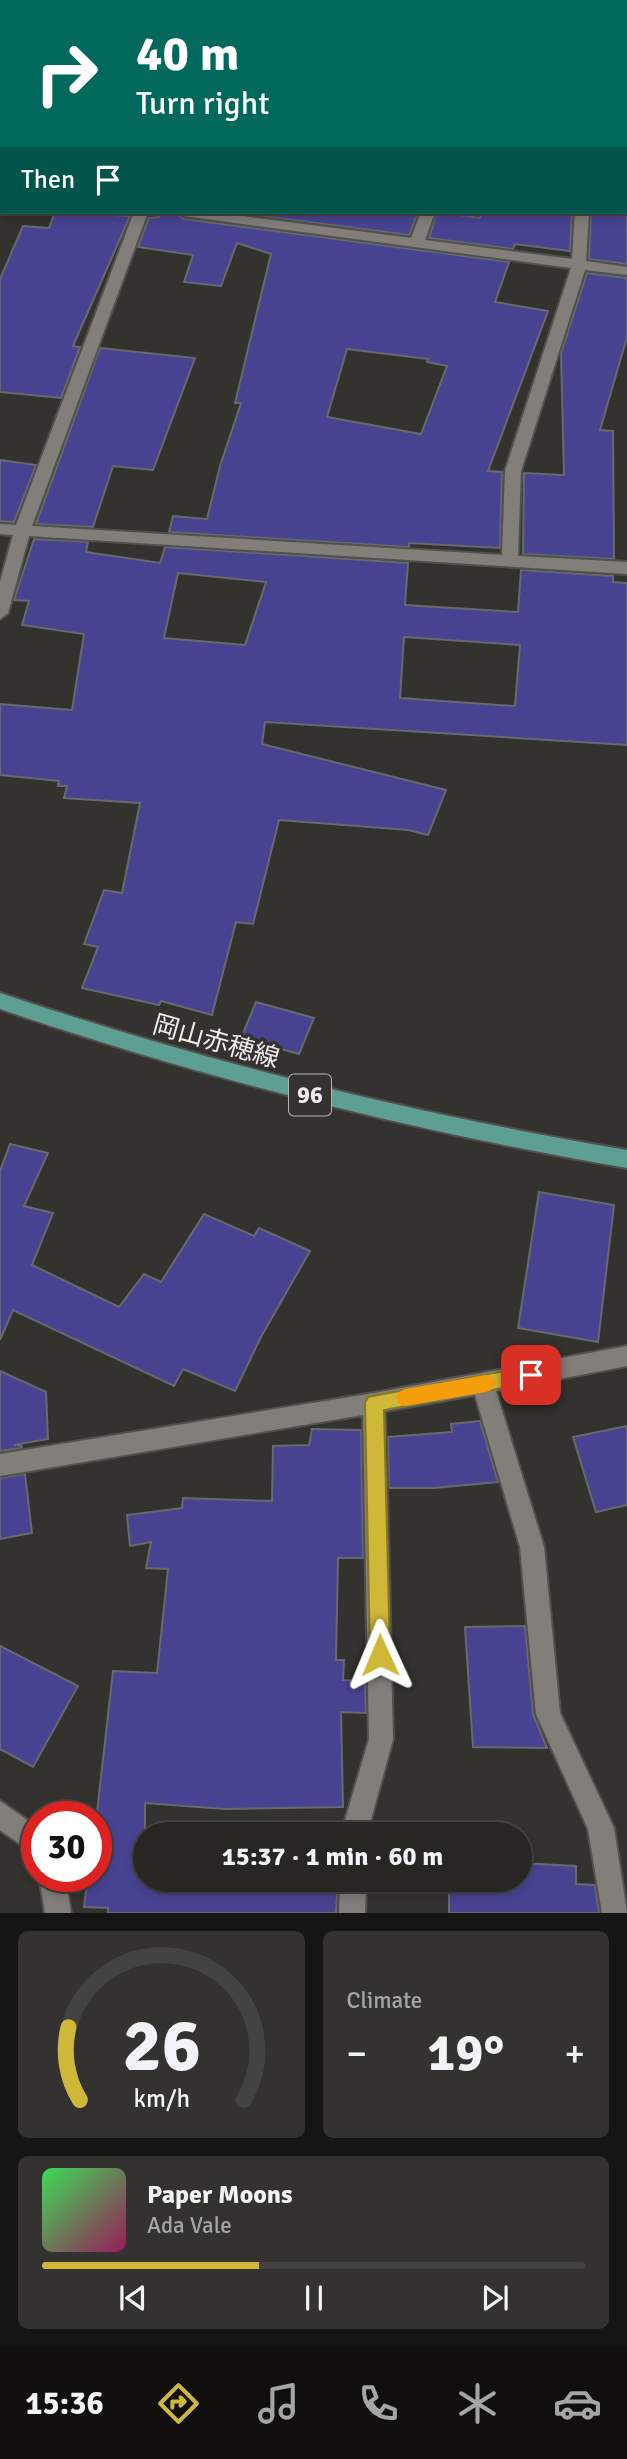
<!DOCTYPE html>
<meta charset="utf-8">
<style>
body{margin:0;font-family:Signika,"Noto Sans JP",sans-serif;background:#333230;color:#f1f3f6;height:100vh;display:flex;flex-direction:column;font-size:26px;white-space:nowrap}
*{box-sizing:border-box;margin:0}
p{font-size:23px;color:#a4a5a6}
.icon{flex:none;width:38px;height:38px;fill:none;stroke:currentColor;stroke-width:2;stroke-linecap:round;stroke-linejoin:round}
.map{position:relative;height:1913px;overflow:hidden}
.side{display:flex;flex-direction:column;gap:18px;padding:18px;background:#151513;flex:1}
.side>*{flex:none}
.banner{position:absolute;left:0px;top:0px;width:628px;height:214px;box-shadow:0 4px 10px #0003,0 0 0 2px #434341;background:#00695c;color:#fff;overflow:hidden}
.speed{position:absolute;left:21px;top:1801px;display:flex;gap:14px;font-size:35px;font-weight:700;text-align:center}
.speed>*{display:grid;place-content:center;width:91px;height:91px;border-radius:50%;background:#272623;box-shadow:0 4px 10px #0003,0 0 0 2px #434341;line-height:1}
.speed .limit{border:10px solid #d22;background:#fff;color:#111}
.pin{position:absolute;display:grid;place-items:center;width:60px;height:60px;color:#fff;margin:-30px;border-radius:14px;box-shadow:0 4px 10px #0006}
.me{position:absolute;width:77px;margin:-38px;rotate:359deg;stroke-linejoin:round;filter:drop-shadow(0 0 5px #0008)}
.turn{display:flex;align-items:center;gap:24px;height:147px;padding:0 21px;font-size:32px}
.turn .icon{width:91px;height:91px;stroke-width:2.5}
.turn b{display:block;font-size:49px;line-height:60px}
.then{display:flex;align-items:center;height:66px;padding:0 21px;background:#0003;gap:14px;font-size:26px}
.big{font-size:52px;font-weight:700;line-height:1.1}
.side .card{flex:1;display:flex;flex-direction:column;justify-content:center;gap:10px;min-width:0;padding:0 24px;border-radius:10px;background:#333230}
.side .dial{align-items:center;gap:0}
.dial svg{height:182px;overflow:visible;fill:none;stroke:#434341;stroke-width:7;stroke-linecap:round;text-anchor:middle}
.dial text{fill:#f1f3f6;stroke:none}
.song{display:flex;align-items:center;gap:21px}
.cover{width:84px;height:84px;border-radius:10px;background:linear-gradient(135deg,hsl(130 70% 55%),hsl(330 70% 35%))}
.played{height:7px;border-radius:4px;background:linear-gradient(90deg,#cfb837 40%,#434341 40%)}
.keys{display:flex;justify-content:space-around;direction:ltr}
.heat{display:flex;justify-content:space-between;align-items:center;font-size:38px;direction:ltr}
.side .tiles{flex:1;display:grid;gap:18px;grid-template-columns:1fr 1fr}
.card:last-child{grid-column:span 2}
.trip{position:absolute;left:133px;top:1822px;width:399px;height:70px;border-radius:35px;background:#272623;box-shadow:0 4px 10px #0003,0 0 0 2px #434341;font-weight:700;line-height:70px;text-align:center}
.menu{display:flex;height:112px;justify-content:space-around;align-items:center;background:#100f0e;color:#a4a5a6}
.menu .icon{width:49px;height:49px}
.menu .active{color:#cfb837}
.menu b{font-size:32px;color:#f1f3f6}
.map>svg:first-child{display:block}
.building{fill:#484391;stroke:#68696d;stroke-width:2;fill-rule:evenodd}
.lines{fill:none;stroke-linecap:round;stroke-linejoin:round}
.minor-casing{stroke:#53514e;stroke-width:4}
.primary-casing{stroke:#53514e;stroke-width:4}
.minor{fill:#827f7b;fill-rule:evenodd}
.primary{fill:#5d9f93;fill-rule:evenodd}
.route{fill:#cfb837;stroke:#877824;stroke-width:2}
.slow{fill:#f59e0b}
.labels{text-anchor:middle;dominant-baseline:central;stroke-width:7;stroke-linejoin:round;paint-order:stroke}
.shield{fill:#34322f;stroke:#b6b5b3;stroke-width:2}
.shield-label{font-size:24px;font-weight:bold;fill:#eeedeb}
.street-label{font-size:26px;fill:#eeedeb;stroke:#34322f}
</style>
<div class="map">
<svg width="627" height="1913" viewBox="0 0 627 1913">
<rect width="100%" height="100%" fill="#34322f"/>
<g class="building">
<polygon points="55,212 130,216 73,346 80,347 61,398 0,392 0,279 23,226 49,228"/>
<path d="M160,212H175L184,219L509,262L495,302L548,311L488,471L502,472L500,548L409,543V547L169,532L173,516L207,519L220,466L241,403H235L271,254L237,243L221,286L184,282L193,255L138,247L149,218L159,217ZM347,349L428,359L427,362L447,366L421,434L327,417Z"/>
<polygon points="231,212 418,212 409,235"/>
<polygon points="437,212 480,218 482,212 572,212 570,251 515,244 513,249 429,238"/>
<polygon points="591,212 627,212 627,264 589,259"/>
<polygon points="587,273 627,278 627,337 600,430 613,431 614,559 523,554 524,473 564,475 561,353"/>
<polygon points="100,348 195,358 153,470 113,466 93,527 36,524"/>
<polygon points="0,460 36,465 14,522 0,521"/>
<path d="M34,539L88,542L86,552L160,563L165,547L408,563L405,605L518,612L521,570L613,576V582L627,583V745L265,722L262,744L446,790L428,835L408,830L279,820L253,924L236,922L212,1015L161,1001L159,1005L82,988L98,947L84,944L104,890L122,893L140,803L64,798L67,786H58L59,781L0,775V704L72,710L84,634L22,625L29,601L14,600ZM178,573L266,582L245,645L164,638ZM404,637L520,645L515,706L400,698Z"/>
<polygon points="256,1002 314,1018 299,1054 241,1038"/>
<polygon points="10,1144 48,1153 24,1206 53,1213 32,1265 119,1307 144,1274 161,1282 204,1214 254,1236 259,1228 310,1251 261,1337 235,1391 183,1369 174,1386 13,1310 0,1340 0,1171"/>
<polygon points="539,1192 614,1205 598,1342 518,1328"/>
<polygon points="0,1371 46,1392 48,1439 14,1445 21,1445 22,1448 0,1451"/>
<polygon points="480,1421 498,1482 434,1488 389,1488 388,1437 452,1432 451,1424"/>
<polygon points="627,1426 627,1505 596,1512 573,1437"/>
<polygon points="312,1429 361,1430 363,1558 338,1558 336,1660 344,1660 343,1680 365,1681 366,1713 341,1712 343,1807 225,1809 145,1803 145,1880 338,1880 336,1913 108,1913 108,1908 84,1907 88,1876 96,1876 96,1821 113,1671 157,1673 168,1569 146,1568 151,1542 130,1546 127,1515 182,1508 183,1498 272,1501 273,1446 309,1445"/>
<polygon points="25,1474 32,1533 0,1539 0,1478"/>
<polygon points="525,1626 533,1714 547,1748 473,1747 465,1627"/>
<polygon points="0,1646 78,1686 33,1767 0,1749"/>
<polygon points="520,1863 576,1866 576,1884 595,1885 599,1913 449,1913 449,1880 520,1880"/>
</g>
<g class="lines">
<g class="minor-casing">
<g id="minor">
<rect x="191" y="0" width="12" height="2"/>
<rect x="431" y="0" width="12" height="2"/>
<rect x="626" y="30" width="1" height="8"/>
<rect x="626" y="177" width="1" height="8"/>
<rect x="0" y="182" width="2" height="9"/>
<polygon points="134,212 148,212 32,526 502,555 505,471 571,268 184,216 177,212 213,212 411,238 421,212 435,212 425,240 572,259 575,212 589,212 586,261 627,267 627,275 585,270 521,471 518,556 627,562 627,574 29,536 8,613 0,619 0,582 13,535 0,534 0,524 16,525"/>
<polygon points="627,1346 627,1366 496,1391 544,1547 560,1713 614,1828 627,1913 602,1913 588,1829 536,1714 520,1547 475,1395 385,1411 393,1739 367,1834 341,1834 369,1739 363,1415 0,1476 0,1454 374,1393"/>
<polygon points="0,1801 37,1827 37,1856 0,1830"/>
<polygon points="39,1876 65,1876 71,1913 45,1913"/>
<polygon points="340,1880 366,1880 365,1913 339,1913"/>
</g>
</g>
<g class="primary-casing">
<path id="primary" d="M0,993C206,1062 413,1114 627,1150V1168C413,1131 205,1079 0,1009Z"/>
</g>
<use href="#minor" class="minor"/>
<use href="#primary" class="primary"/>
</g>
<polygon class="route" points="531,1366 538,1369 540,1375 538,1381 531,1383 384,1410 390,1655 387,1662 380,1665 373,1662 370,1655 365,1403 368,1397"/>
<polygon class="slow" points="486,1375 493,1377 496,1383 493,1389 486,1392 405,1406 399,1404 396,1398 399,1392 405,1389"/>
<g class="labels">
<rect class="shield" x="289" y="1074.5" width="42" height="41" rx="5"/>
<g class="shield-label">
<text x="310" y="1095">96</text>
</g>
<g class="street-label">
<text transform="translate(216 1042) rotate(16)">岡山赤穂線</text>
</g>
</g>
</svg>
<div class="speed"><div class="limit">30</div></div>
<div class="pin" style="left:531px;top:1375px;background:#d93025"><svg class="icon" aria-label="arrive" viewBox="0 0 24 24"><path d="M6 21V4h12l-3 4 3 4H6"/></svg></div>
<svg class="me" style="left:380px;top:1655px" viewBox="-20 -20 40 40"><path d="M0-17L14 15 0 8-14 15z" fill="#cfb837" stroke="#fff" stroke-width="4"/></svg>
<div class="trip">15:37 · 1 min · 60 m</div>
<div class="banner">
<div class="turn"><svg class="icon" aria-label="right" viewBox="0 0 24 24"><path d="M7 20v-9h11M14 6l5 5-5 5"/></svg><div><b>40 m</b>Turn right</div></div>
<div class="then">Then<svg class="icon" aria-label="arrive" viewBox="0 0 24 24"><path d="M6 21V4h12l-3 4 3 4H6"/></svg></div>
</div>
</div>
<section class="side">
<div class="tiles">
<div class="card dial"><svg viewBox="0 0 100 80">
<path d="M14 69A42 42 0 1 1 86 69"/>
<path d="M14 69A42 42 0 0 1 9 37" stroke="#cfb837"/>
<text x="50" y="56" font-size="32" font-weight="700">26</text>
<text x="50" y="72" font-size="11">km/h</text>
</svg></div>
<div class="card"><p>Climate</p>
<div class="heat"><a>−</a><b class="big">19°</b><a>+</a></div>
</div>
<div class="card">
<div class="song"><i class="cover"></i><div><b>Paper Moons</b><p>Ada Vale</p></div></div>
<div class="played"></div>
<div class="keys"><svg class="icon" aria-label="previous" viewBox="0 0 24 24"><path d="M18 5L8 12l10 7zM5 5v14"/></svg><svg class="icon" aria-label="pause" viewBox="0 0 24 24"><path d="M8 5v14M16 5v14"/></svg><svg class="icon" aria-label="next" viewBox="0 0 24 24"><path d="M6 5l10 7-10 7zM19 5v14"/></svg></div>
</div>
</div>
</section>
<nav class="menu">
<b>15:36</b>
<svg class="icon active" aria-label="directions" viewBox="0 0 24 24"><path d="M12 3l9 9-9 9-9-9zM9 14v-3h6M13 9l2 2-2 2"/></svg>
<svg class="icon" aria-label="music" viewBox="0 0 24 24"><path d="M9 18V5l10-2v13"/><circle cx="6" cy="18" r="3"/><circle cx="16" cy="16" r="3"/></svg>
<svg class="icon" aria-label="phone" viewBox="0 0 24 24"><path d="M5 4h4l2 5-3 2q2 4 5 5l2-3 5 2v4C11 20 4 13 5 4z"/></svg>
<svg class="icon" aria-label="climate" viewBox="0 0 24 24"><path d="M12 3v18M4 7l16 10M4 17L20 7"/></svg>
<svg class="icon" aria-label="car" viewBox="0 0 24 24"><path d="M5 17H2v-5l4-1 3-4h7l3 4 3 1v5h-3M9 17h6M6 11h13"/><circle cx="7" cy="17" r="2"/><circle cx="17" cy="17" r="2"/></svg>
</nav>
